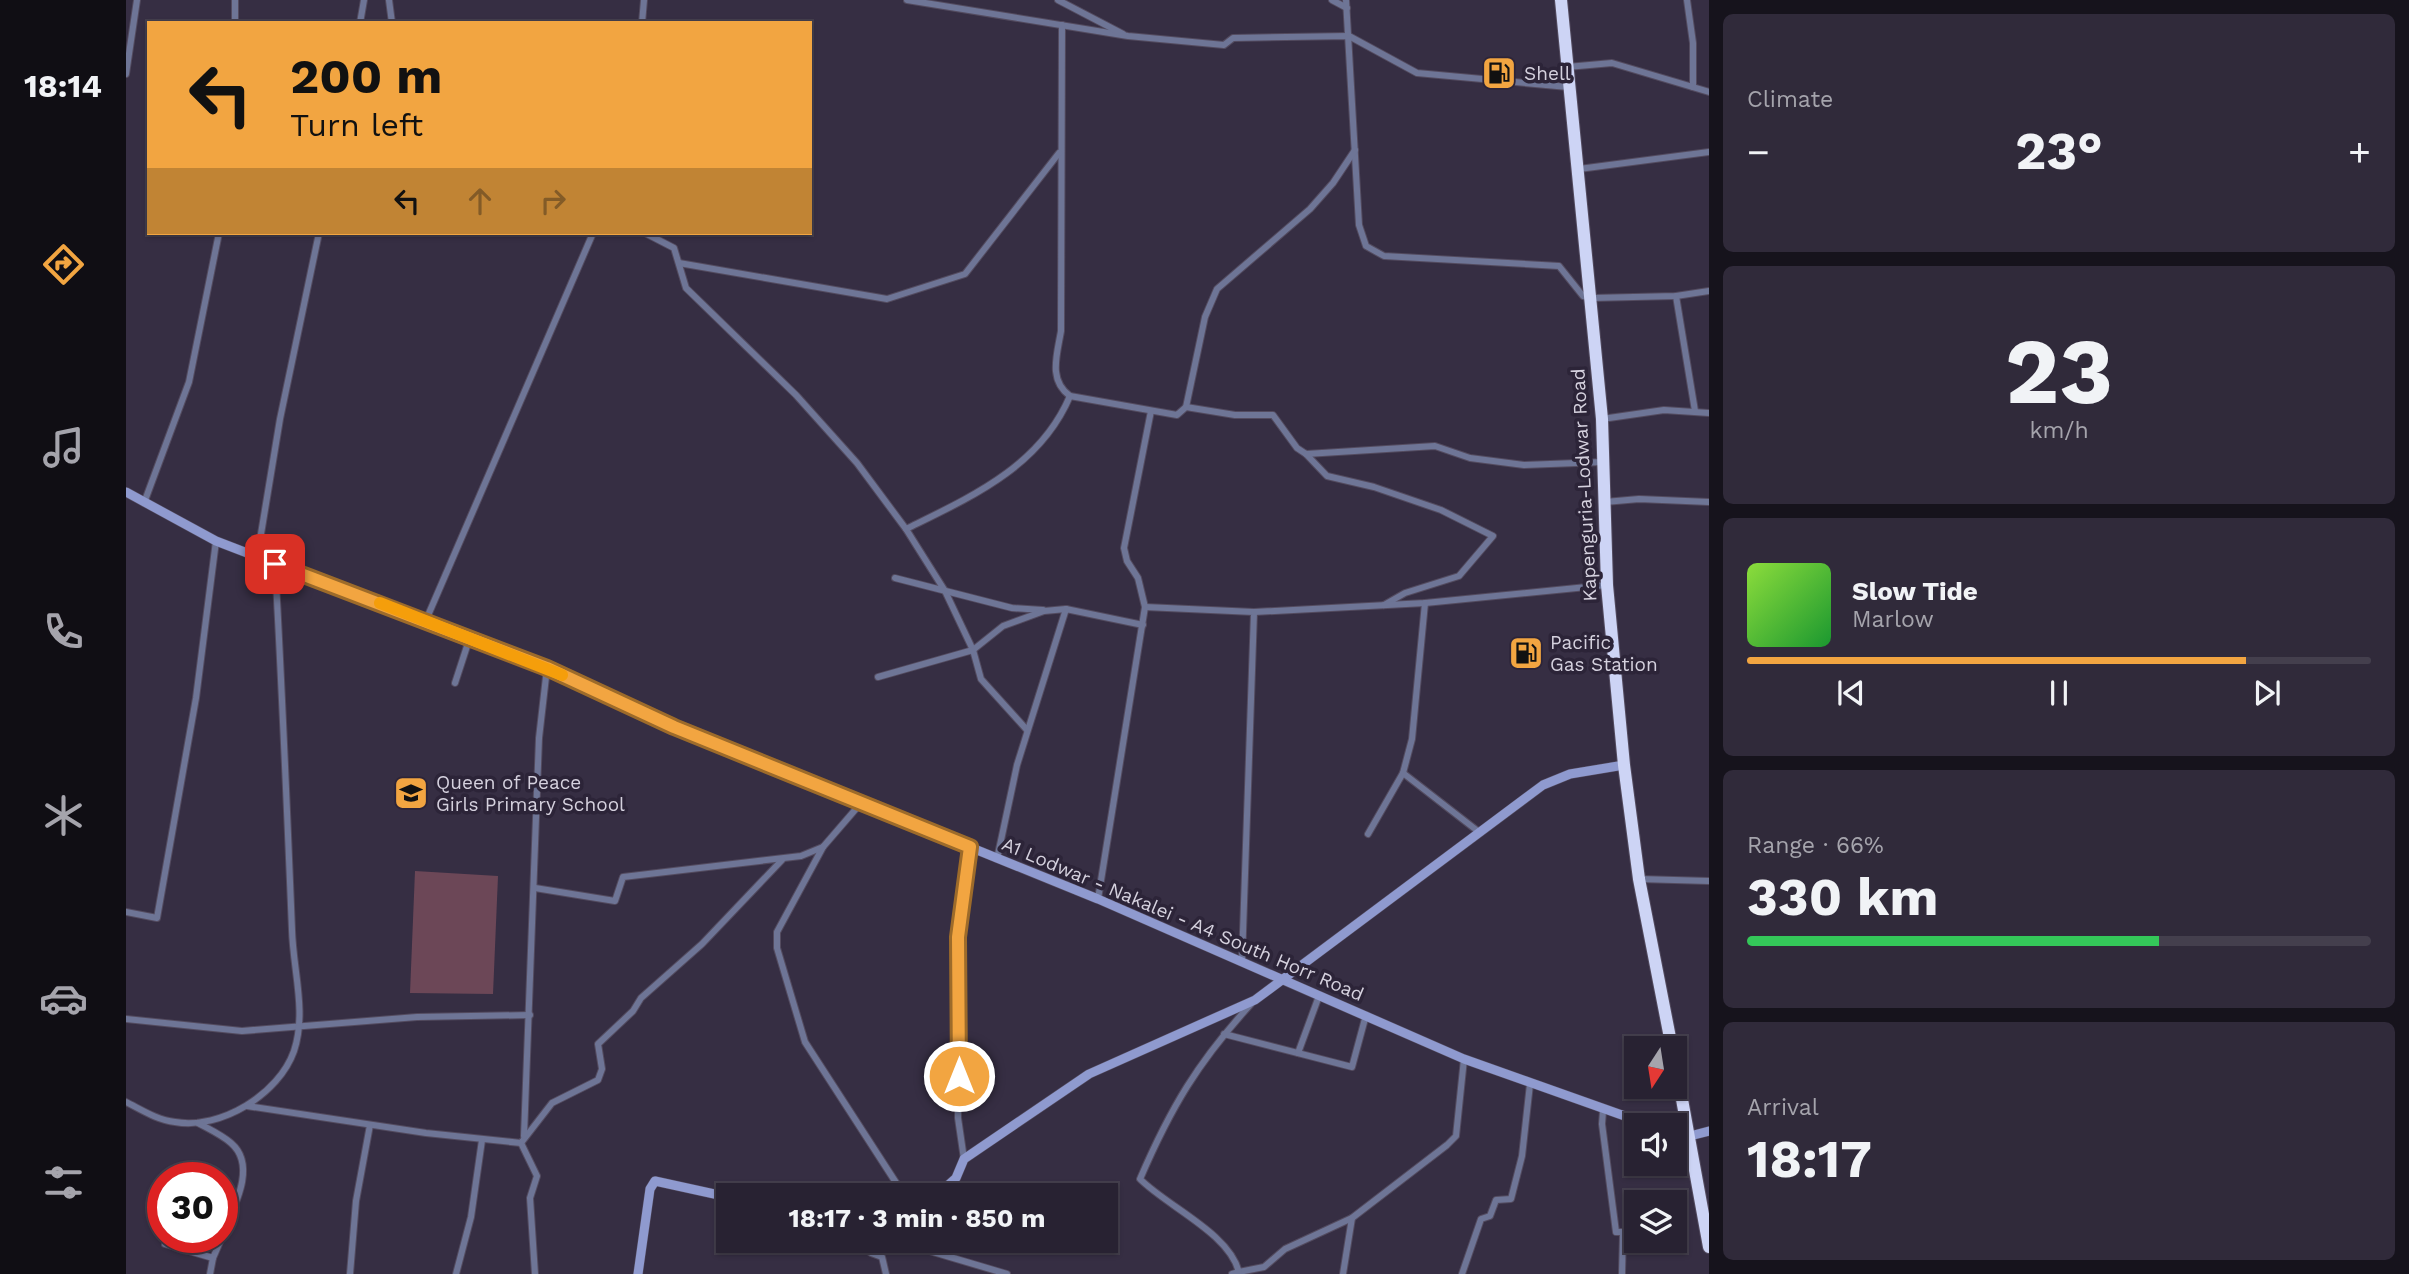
<!DOCTYPE html>
<meta charset="utf-8">
<style>
body{margin:0;font-family:"Work Sans",sans-serif;background:#302a3a;color:#f1f3f6;height:100vh;display:flex;flex-direction:column;font-size:26px;white-space:nowrap}
*{box-sizing:border-box;margin:0}
p{font-size:23px;color:#a5a4ac}
.icon{flex:none;width:38px;height:38px;fill:none;stroke:currentColor;stroke-width:2;stroke-linecap:round;stroke-linejoin:round}
.map{position:relative;flex:1;overflow:hidden}
.details{display:flex;flex-direction:column;gap:14px;padding:14px;background:#16131c;width:700px}
.details>*{flex:none}
.guide{position:absolute;left:21px;top:21px;width:665px;height:214px;border-radius:0px;box-shadow:0 2px 5px #0004,0 0 0 2px #443f4d;background:#f2a541;color:#111;overflow:hidden}
.needle{width:46px;rotate:192deg}
.controls{position:absolute;left:1498px;top:1036px;display:grid;gap:14px}
.controls a{display:grid;place-items:center;width:63px;height:63px;border-radius:0px;background:#282232;box-shadow:0 2px 5px #0004,0 0 0 2px #443f4d;font-size:35px}
.speed{position:absolute;left:21px;top:1162px;display:flex;gap:14px;font-size:35px;font-weight:700;text-align:center}
.speed>*{display:grid;place-content:center;width:91px;height:91px;border-radius:50%;background:#282232;box-shadow:0 2px 5px #0004,0 0 0 2px #443f4d;line-height:1}
.speed .limit{border:10px solid #d22;background:#fff;color:#111}
.pin{position:absolute;display:grid;place-items:center;width:60px;height:60px;color:#fff;margin:-30px;border-radius:14px;box-shadow:0 4px 10px #0006}
.me{position:absolute;width:77px;margin:-38px;rotate:0deg;stroke-linejoin:round;filter:drop-shadow(0 0 5px #0008)}
.turn{display:flex;align-items:center;gap:24px;height:147px;padding:0 28px;font-size:32px}
.turn .icon{width:91px;height:91px;stroke-width:2.5}
.turn b{display:block;font-size:49px;line-height:60px}
.lanes{display:flex;align-items:center;height:66px;padding:0 28px;background:#0003;justify-content:center;gap:35px;direction:ltr}
.lanes .off{opacity:.35}
.big{font-size:52px;font-weight:700;line-height:1.1}
.details .tile{flex:1;display:flex;flex-direction:column;justify-content:center;gap:10px;min-width:0;padding:0 24px;border-radius:10px;background:#302a3a}
.details .dial{align-items:center;gap:0}
.dial b{font-size:91px;line-height:1}
.song{display:flex;align-items:center;gap:21px}
.cover{width:84px;height:84px;border-radius:10px;background:linear-gradient(135deg,hsl(90 70% 55%),hsl(130 70% 35%))}
.played{height:7px;border-radius:4px;background:linear-gradient(90deg,#f2a541 80%,#443f4d 80%)}
.keys{display:flex;justify-content:space-around;direction:ltr}
.heat{display:flex;justify-content:space-between;align-items:center;font-size:38px;direction:ltr}
.charge{height:10px;border-radius:5px;background:linear-gradient(90deg,#34c759 66%,#443f4d 0)}
.trip{position:absolute;left:590px;top:1183px;width:402px;height:70px;border-radius:0px;background:#282232;box-shadow:0 2px 5px #0004,0 0 0 2px #443f4d;font-weight:700;line-height:70px;text-align:center}
main{display:flex;flex:1;min-height:0}
.tabs{display:flex;flex-direction:column;width:126px;justify-content:space-around;align-items:center;background:#100e14;color:#a5a4ac}
.tabs .icon{width:49px;height:49px}
.tabs .on{color:#f2a541}
.tabs b{font-size:32px;color:#f1f3f6}
.map>svg:first-child{display:block}
.green{fill:#6c4757}
.lines{fill:none;stroke-linecap:round;stroke-linejoin:round}
.street-casing{stroke:#534b5f;stroke-width:8}
.secondary-casing{stroke:#534b5f;stroke-width:10}
.highway-casing{stroke:#534b5f;stroke-width:14}
.street{stroke:#6e7596;stroke-width:6}
.secondary{stroke:#8f9acf;stroke-width:9}
.highway{stroke:#cdd4f5;stroke-width:12}
.route-casing{stroke:#9d6b2a;stroke-width:18}
.route{stroke:#f2a541;stroke-width:12}
.slow{stroke:#f59e0b;stroke-width:12}
.labels{text-anchor:middle;dominant-baseline:central;stroke-width:7;stroke-linejoin:round;paint-order:stroke}
.poi-label{font-size:19px;fill:#d5d1de;stroke:#2c2438;text-anchor:start}
.street-label{font-size:19px;fill:#d5d1de;stroke:#2c2438}
</style>
<main>
<nav class="tabs">
<b>18:14</b>
<svg class="icon on" aria-label="directions" viewBox="0 0 24 24"><path d="M12 3l9 9-9 9-9-9zM9 14v-3h6M13 9l2 2-2 2"/></svg>
<svg class="icon" aria-label="music" viewBox="0 0 24 24"><path d="M9 18V5l10-2v13"/><circle cx="6" cy="18" r="3"/><circle cx="16" cy="16" r="3"/></svg>
<svg class="icon" aria-label="phone" viewBox="0 0 24 24"><path d="M5 4h4l2 5-3 2q2 4 5 5l2-3 5 2v4C11 20 4 13 5 4z"/></svg>
<svg class="icon" aria-label="climate" viewBox="0 0 24 24"><path d="M12 3v18M4 7l16 10M4 17L20 7"/></svg>
<svg class="icon" aria-label="car" viewBox="0 0 24 24"><path d="M5 17H2v-5l4-1 3-4h7l3 4 3 1v5h-3M9 17h6M6 11h13"/><circle cx="7" cy="17" r="2"/><circle cx="17" cy="17" r="2"/></svg>
<svg class="icon" aria-label="filters" viewBox="0 0 24 24"><path d="M4 7h16M4 17h16"/><circle cx="9" cy="7" r="2"/><circle cx="15" cy="17" r="2"/></svg>
</nav>
<div class="map">
<svg width="1583" height="1274" viewBox="0 0 1583 1274">
<rect width="100%" height="100%" fill="#362e43"/>
<polygon class="green" points="289,871 372,876 367,994 284,993"/>
<g class="lines">
<g class="street-casing">
<g id="street">
<polyline points="263,0 266,23"/>
<polyline points="781,0 1002,36 1098,45 1107,38 1223,36 1291,73 1442,87"/>
<polyline points="932,0 997,34"/>
<polyline points="1206,0 1221,8"/>
<polyline points="1220,0 1233,225 1240,246 1258,256 1433,266 1457,296 1466,298 1550,296 1583,291"/>
<polyline points="1561,0 1567,43 1567,87"/>
<polyline points="109,23 109,0"/>
<polyline points="234,23 238,0"/>
<polyline points="516,23 518,0"/>
<path d="M936,25L935,331C931,355 922,380 944,396L1051,415L1060,407L1109,415H1147L1171,448L1180,454L1309,446L1344,458L1398,465L1477,462"/>
<polyline points="1441,67 1486,63 1583,92"/>
<polyline points="0,74 11,0"/>
<polyline points="1453,169 1583,152"/>
<polyline points="519,233 548,248 560,288 670,395 731,463 780,529 819,591 847,650 855,679 901,730"/>
<polyline points="553,263 761,299 839,274 933,153"/>
<polyline points="1550,296 1569,411"/>
<polyline points="1060,407 1079,317 1091,289 1184,209 1207,183 1229,150"/>
<polyline points="1476,419 1538,410 1583,413"/>
<polyline points="1180,454 1201,476 1248,487 1315,510 1367,536 1333,576 1279,593 1258,605"/>
<polyline points="1479,502 1513,499 1583,502"/>
<polyline points="18,503 63,382 93,233"/>
<path d="M780,529C845,497 914,467 944,396"/>
<polyline points="131,558 154,419 193,233"/>
<polyline points="769,578 886,608 917,610"/>
<polyline points="1019,607 1128,612 1116,961"/>
<polyline points="1128,612 1299,603 1481,585"/>
<polyline points="300,620 467,233"/>
<polyline points="752,677 847,650 877,626 918,611 940,609"/>
<polyline points="329,683 344,637"/>
<polyline points="1277,773 1353,832"/>
<polyline points="1242,834 1277,773 1286,739 1299,603"/>
<polyline points="697,847 651,932 651,948 679,1042 778,1195"/>
<polyline points="871,859 891,765 940,609 1017,625"/>
<polyline points="1513,879 1583,881"/>
<polyline points="409,888 489,901 497,877 675,856 697,847 735,803"/>
<polyline points="972,899 1019,607 1012,578 1001,561 998,548 1025,411"/>
<polyline points="0,912 31,918 70,698 90,541"/>
<polyline points="0,1019 116,1031 291,1017 404,1015"/>
<polyline points="1098,1034 1226,1067 1240,1015"/>
<polyline points="1172,1053 1193,996"/>
<path d="M0,1102C16,1110 31,1120 49,1122C95,1130 153,1094 168,1051C181,1012 167,970 166,930C161,808 156,686 149,564"/>
<polyline points="121,1106 300,1133 395,1143 426,1103 472,1080 476,1069 472,1044 507,1011 515,998 576,944 656,860"/>
<polyline points="1477,1111 1476,1124 1490,1232 1497,1232 1496,1274"/>
<path d="M72,1123C83,1129 96,1135 105,1143C132,1166 107,1209 96,1235"/>
<polyline points="398,1136 413,738 421,668"/>
<polyline points="395,1143 411,1176 404,1198 409,1274"/>
<polyline points="838,1159 832,1118 832,937 844,847"/>
<polyline points="770,1241 881,1274"/>
<polyline points="39,1244 87,1258 96,1237"/>
<polyline points="745,1253 756,1257 760,1274"/>
<polyline points="1113,1272 1138,1267 1159,1249 1226,1218 1321,1145 1330,1136 1338,1059"/>
<polyline points="84,1274 87,1258"/>
<polyline points="224,1274 230,1201 244,1125"/>
<polyline points="330,1274 345,1217 356,1140"/>
<path d="M1106,1274L1113,1272C1103,1233 1042,1207 1014,1179C1045,1107 1072,1062 1125,1004"/>
<polyline points="1217,1274 1226,1218"/>
<polyline points="1336,1274 1355,1219 1364,1216 1370,1200 1385,1199 1396,1156 1404,1084"/>
</g>
</g>
<g class="secondary-casing">
<g id="secondary">
<polyline points="0,492 90,541 421,668 548,727 972,899 1338,1059 1524,1125"/>
<polyline points="1549,1132 1564,1136 1583,1131"/>
<polyline points="811,1195 830,1178 838,1159 963,1074 1129,1000 1417,785 1444,774 1498,765"/>
<polyline points="512,1274 524,1189 529,1181 602,1197"/>
</g>
</g>
<g class="highway-casing">
<g id="highway">
<polyline points="1435,0 1476,419 1481,585 1498,765 1513,879 1546,1048"/>
<polyline points="1549,1061 1583,1247"/>
</g>
</g>
<use href="#street" class="street"/>
<use href="#secondary" class="secondary"/>
<use href="#highway" class="highway"/>
</g>
<g class="lines">
<g class="route-casing">
<polyline id="route" points="149,564 421,668 548,727 844,847 832,937 833,1076"/>
</g>
<use href="#route" class="route"/>
<polyline class="slow" points="254,603 436,675"/>
</g>
<defs>
<g id="fuel-square" transform="scale(1.75)"><rect x="-9" y="-9" width="18" height="18" rx="4" fill="#f2a541" stroke="#2c2438"/><path d="M-5.5-6h7V0h2V4h1.3V-2.5L3-4.5l.8-.8L6-3V5H2.5V1h-1V6h-7ZM-4.2-4.7v3.2H.2V-4.7Z" fill="#111"/></g>
<g id="school-square" transform="scale(1.75)"><rect x="-9" y="-9" width="18" height="18" rx="4" fill="#f2a541" stroke="#2c2438"/><path d="M0-5L7-2L0 1L-7-2ZM-4 1L0 2.5L4 1V4Q0 6-4 4Z" fill="#111"/></g>
</defs>
<g fill-rule="evenodd">
<use href="#fuel-square" x="1373" y="73"/>
<use href="#fuel-square" x="1400" y="653"/>
<use href="#school-square" x="285" y="793"/>
</g>
<g class="labels">
<g class="poi-label">
<text x="1398" y="73">Shell</text>
<text x="1424" y="642">Pacific<tspan x="1424" dy="22">Gas Station</tspan></text>
<text x="310" y="782">Queen of Peace<tspan x="310" dy="22">Girls Primary School</tspan></text>
</g>
<g class="street-label">
<text transform="translate(1458 485) rotate(-93)">Kapenguria-Lodwar Road</text>
<text transform="translate(1057 919) rotate(23)">A1 Lodwar - Nakalei - A4 South Horr Road</text>
</g>
</g>
</svg>
<div class="controls">
<a><svg class="needle" viewBox="-14 -14 28 28"><path d="M0-13l5 13h-10z" fill="#e53935"/><path d="M0 13l5-13h-10z" fill="#a5a4ac"/></svg></a>
<a><svg class="icon" aria-label="sound" viewBox="0 0 24 24"><path d="M4 9h4l5-4v14l-5-4H4zM17 9q2 3 0 6"/></svg></a>
<a><svg class="icon" aria-label="layers" viewBox="0 0 24 24"><path d="M12 4l9 5-9 5-9-5zM3 14l9 5 9-5"/></svg></a>
</div>
<div class="speed"><div class="limit">30</div></div>
<div class="pin" style="left:149px;top:564px;background:#d93025"><svg class="icon" aria-label="arrive" viewBox="0 0 24 24"><path d="M6 21V4h12l-3 4 3 4H6"/></svg></div>
<svg class="me" style="left:833px;top:1076px" viewBox="-20 -20 40 40"><circle r="17" fill="#f2a541" stroke="#fff" stroke-width="3"/><path d="M0-11L8 9 0 5-8 9z" fill="#fff"/></svg>
<div class="trip">18:17 · 3 min · 850 m</div>
<div class="guide">
<div class="turn"><svg class="icon" aria-label="left" viewBox="0 0 24 24"><path d="M17 20v-9H6M10 6l-5 5 5 5"/></svg><div><b>200 m</b>Turn left</div></div>
<div class="lanes"><svg class="icon" aria-label="left" viewBox="0 0 24 24"><path d="M17 20v-9H6M10 6l-5 5 5 5"/></svg><svg class="icon off" aria-label="ahead" viewBox="0 0 24 24"><path d="M12 20V5M6 11l6-6 6 6"/></svg><svg class="icon off" aria-label="right" viewBox="0 0 24 24"><path d="M7 20v-9h11M14 6l5 5-5 5"/></svg></div>
</div>
</div>
<section class="details">
<div class="tile"><p>Climate</p>
<div class="heat"><a>−</a><b class="big">23°</b><a>+</a></div>
</div>
<div class="tile dial"><b>23</b><p>km/h</p></div>
<div class="tile">
<div class="song"><i class="cover"></i><div><b>Slow Tide</b><p>Marlow</p></div></div>
<div class="played"></div>
<div class="keys"><svg class="icon" aria-label="previous" viewBox="0 0 24 24"><path d="M18 5L8 12l10 7zM5 5v14"/></svg><svg class="icon" aria-label="pause" viewBox="0 0 24 24"><path d="M8 5v14M16 5v14"/></svg><svg class="icon" aria-label="next" viewBox="0 0 24 24"><path d="M6 5l10 7-10 7zM19 5v14"/></svg></div>
</div>
<div class="tile"><p>Range · 66%</p><b class="big">330 km</b><div class="charge"></div></div>
<div class="tile"><p>Arrival</p><b class="big">18:17</b></div>
</section>
</main>
